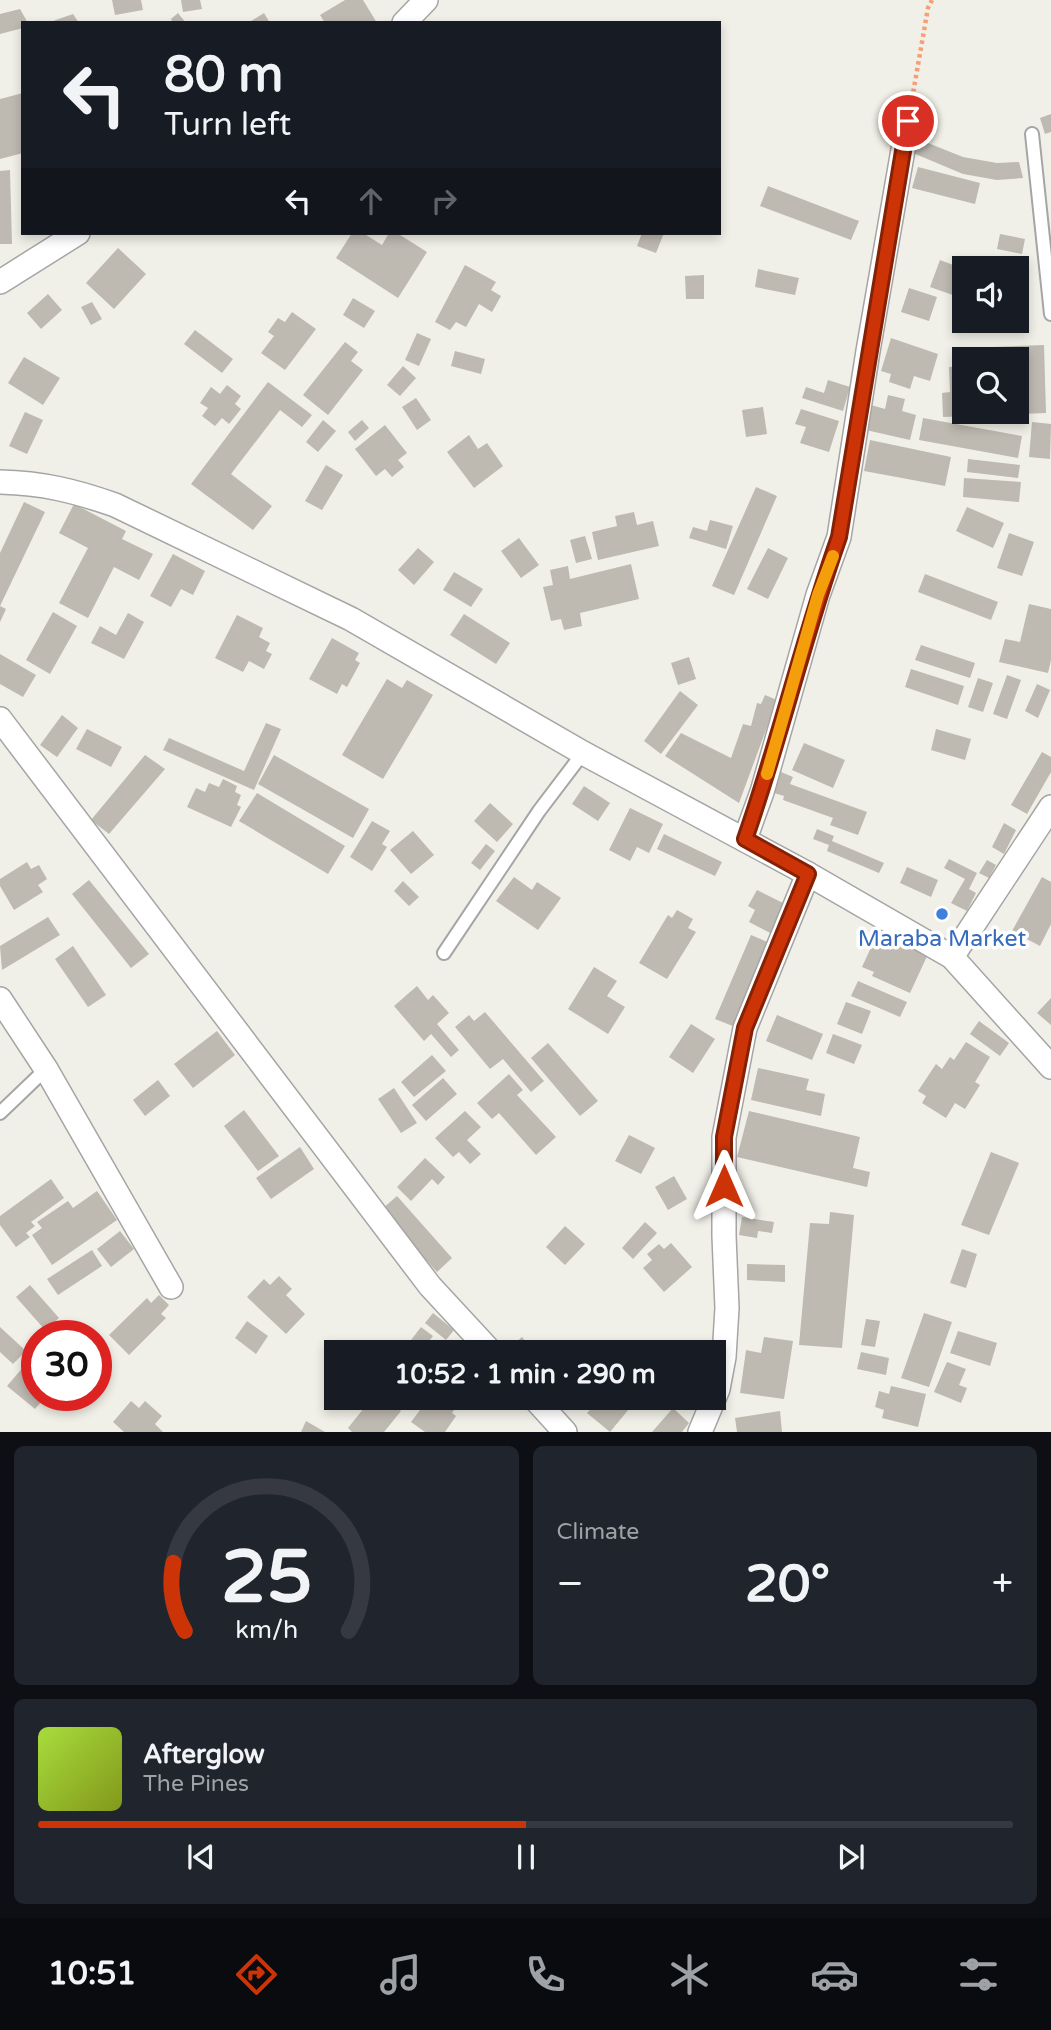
<!DOCTYPE html>
<meta charset="utf-8">
<style>
body{margin:0;font-family:"Varela Round",sans-serif;background:#20242c;color:#f1f3f6;height:100vh;display:flex;flex-direction:column;font-size:26px;white-space:nowrap}
*{box-sizing:border-box;margin:0}
p{font-size:23px;color:#9ea1a6}
.icon{flex:none;width:38px;height:38px;fill:none;stroke:currentColor;stroke-width:2;stroke-linecap:round;stroke-linejoin:round}
.map{position:relative;height:1432px;overflow:hidden}
.drawer{display:flex;flex-direction:column;gap:14px;padding:14px;background:#0d0f14;flex:1}
.drawer>*{flex:none}
.hud{position:absolute;left:21px;top:21px;width:700px;height:214px;border-radius:0px;box-shadow:0 4px 10px #0003;background:#171b24;color:#f1f3f6;overflow:hidden}
.buttons{position:absolute;left:952px;top:256px;display:grid;gap:14px}
.buttons a{display:grid;place-items:center;width:77px;height:77px;border-radius:0px;background:#171b24;box-shadow:0 4px 10px #0003;font-size:35px}
.speed{position:absolute;left:21px;top:1320px;display:flex;gap:14px;font-size:35px;font-weight:700;text-align:center}
.speed>*{display:grid;place-content:center;width:91px;height:91px;border-radius:50%;background:#171b24;box-shadow:0 4px 10px #0003;line-height:1}
.speed .limit{border:10px solid #d22;background:#fff;color:#111}
.pin{position:absolute;display:grid;place-items:center;width:60px;height:60px;color:#fff;margin:-30px;border:4px solid #fff;border-radius:50%;box-shadow:0 2px 7px #0007}
.me{position:absolute;width:77px;margin:-38px;rotate:0deg;stroke-linejoin:round;filter:drop-shadow(0 0 5px #0008)}
.turn{display:flex;align-items:center;gap:24px;height:147px;padding:0 28px;font-size:32px}
.turn .icon{width:91px;height:91px;stroke-width:2.5}
.turn b{display:block;font-size:49px;line-height:60px}
.lanes{display:flex;align-items:center;height:66px;padding:0 28px;background:#0003;justify-content:center;gap:35px;direction:ltr}
.lanes .off{opacity:.35}
.big{font-size:52px;font-weight:800;line-height:1.1}
.drawer .card{flex:1;display:flex;flex-direction:column;justify-content:center;gap:10px;min-width:0;padding:0 24px;border-radius:10px;background:#20242c}
.drawer .dial{align-items:center;gap:0}
.dial svg{height:182px;overflow:visible;fill:none;stroke:#363941;stroke-width:7;stroke-linecap:round;text-anchor:middle}
.dial text{fill:#f1f3f6;stroke:none}
.song{display:flex;align-items:center;gap:21px}
.cover{width:84px;height:84px;border-radius:10px;background:linear-gradient(135deg,hsl(80 70% 55%),hsl(70 70% 35%))}
.played{height:7px;border-radius:4px;background:linear-gradient(90deg,#cc3306 50%,#363941 50%)}
.keys{display:flex;justify-content:space-around;direction:ltr}
.heat{display:flex;justify-content:space-between;align-items:center;font-size:38px;direction:ltr}
.drawer .tiles{flex:1;display:grid;gap:14px;grid-template-columns:1fr 1fr}
.card:last-child{grid-column:span 2}
.trip{position:absolute;left:324px;top:1340px;width:402px;height:70px;border-radius:0px;background:#171b24;box-shadow:0 4px 10px #0003;font-weight:800;line-height:70px;text-align:center}
.tab-bar{display:flex;height:112px;justify-content:space-around;align-items:center;background:#090b0e;color:#9ea1a6}
.tab-bar .icon{width:49px;height:49px}
.tab-bar .current{color:#cc3306}
.tab-bar b{font-size:32px;color:#f1f3f6}
.map>svg:first-child{display:block}
.building{fill:#beb9b1}
.lines{fill:none;stroke-linecap:round;stroke-linejoin:round}
.lane-casing{stroke:#a5a5a5;stroke-width:16}
.street-casing{stroke:#a5a5a5;stroke-width:26}
.path{stroke:#f69f74;stroke-width:4.5;stroke-dasharray:3.5 3.5;stroke-linecap:butt}
.lane{stroke:#fff;stroke-width:12}
.street{stroke:#fff;stroke-width:23}
.route-casing{stroke:#852104;stroke-width:18}
.route{stroke:#cc3306;stroke-width:12}
.slow{stroke:#f59e0b;stroke-width:12}
.shop-dot{fill:#3f7fe0;stroke:#fff;stroke-width:2.5}
.labels{text-anchor:middle;dominant-baseline:central;stroke-width:7;stroke-linejoin:round;paint-order:stroke}
.shop-label{font-size:23px;fill:#366cbe;stroke:#fff}
</style>
<div class="map">
<svg width="1051" height="1432" viewBox="0 0 1051 1432">
<rect width="100%" height="100%" fill="#f1f0e8"/>
<g class="building">
<polygon points="112,0 141,0 143,10 115,15"/>
<polygon points="181,0 200,0 202,9 183,12"/>
<polygon points="345,0 363,0 377,23 325,23 320,15"/>
<polygon points="20,9 28,23 23,23 23,28 0,34 0,14"/>
<polygon points="178,13 186,23 173,23 171,19"/>
<polygon points="264,13 270,23 248,23"/>
<polygon points="73,14 79,23 50,23 50,22"/>
<polygon points="23,93 23,153 0,159 0,99"/>
<polygon points="1051,114 1051,132 1045,134 1040,118"/>
<polygon points="918,139 963,157 997,163 1019,162 1023,178 997,180 963,174 913,153"/>
<polygon points="918,167 980,183 975,204 912,188"/>
<polygon points="10,170 12,244 0,244 0,171"/>
<polygon points="768,186 859,221 851,240 760,206"/>
<polygon points="352,233 363,233 382,245 389,233 397,233 427,252 398,298 336,258"/>
<polygon points="642,233 664,233 656,253 637,246"/>
<polygon points="1000,234 1025,239 1022,254 997,249"/>
<polygon points="118,248 146,274 114,309 86,283"/>
<polygon points="940,260 964,269 964,299 930,287"/>
<polygon points="999,261 1027,262 1025,293 1017,293 1017,268 999,268"/>
<polygon points="465,265 496,282 491,290 501,296 492,312 479,304 466,327 456,322 450,330 435,322"/>
<polygon points="758,269 799,278 795,295 755,287"/>
<polygon points="704,275 704,299 686,299 685,276"/>
<polygon points="909,288 937,297 929,321 901,312"/>
<polygon points="48,294 62,310 41,329 27,313"/>
<polygon points="353,298 375,311 364,328 343,315"/>
<polygon points="92,302 102,319 91,325 81,307"/>
<polygon points="292,312 316,329 285,370 261,353 274,336 268,332 278,318 285,322"/>
<polygon points="195,330 233,359 222,373 184,344"/>
<polygon points="417,333 431,339 419,366 405,360"/>
<polygon points="891,338 938,354 930,381 914,376 910,389 889,382 891,374 881,371"/>
<polygon points="345,342 358,352 351,361 363,370 328,415 303,395"/>
<polygon points="1044,345 1046,413 943,417 942,393 950,392 949,367 964,366 964,411 1017,411 1017,400 1023,400 1022,372 1017,372 1017,359 993,359 993,347"/>
<polygon points="455,351 485,359 481,374 451,366"/>
<polygon points="24,357 60,378 43,405 8,383"/>
<polygon points="403,366 416,378 400,396 387,385"/>
<polygon points="828,380 850,387 843,411 802,398 806,387 824,393"/>
<polygon points="268,382 312,415 302,427 280,410 231,474 272,506 253,530 191,484"/>
<polygon points="227,385 241,396 235,404 241,409 229,424 222,418 215,426 202,416 208,408 200,403 211,387 220,394"/>
<polygon points="888,395 905,399 902,411 916,415 910,440 866,430 871,405 885,409"/>
<polygon points="416,398 431,420 417,430 402,407"/>
<polygon points="763,407 767,434 746,437 742,410"/>
<polygon points="801,409 839,421 829,452 800,443 806,427 795,424"/>
<polygon points="25,412 43,420 27,454 9,446"/>
<polygon points="923,418 1022,436 1018,458 919,440"/>
<polygon points="323,420 336,431 318,452 306,442"/>
<polygon points="362,420 369,428 355,441 348,432"/>
<polygon points="1032,422 1051,424 1050,459 1029,457"/>
<polygon points="385,425 407,453 398,460 404,467 392,477 385,469 376,476 355,449"/>
<polygon points="469,435 478,449 487,443 503,466 474,488 447,452"/>
<polygon points="870,440 951,457 945,486 864,471"/>
<polygon points="968,459 1020,465 1018,478 967,472"/>
<polygon points="326,465 343,475 322,510 305,501"/>
<polygon points="964,478 1021,482 1019,502 963,497"/>
<polygon points="756,487 777,496 734,595 712,586"/>
<polygon points="24,502 45,512 0,606 6,609 0,622 0,553"/>
<polygon points="74,504 126,531 122,539 153,554 139,580 114,567 88,618 59,603 88,548 59,533"/>
<polygon points="967,507 1004,523 993,548 956,531"/>
<polygon points="634,512 637,525 653,521 659,546 598,560 592,532 617,526 615,516"/>
<polygon points="710,520 733,526 726,549 689,538 693,527 707,531"/>
<polygon points="1009,533 1034,542 1022,576 997,568"/>
<polygon points="585,536 592,559 576,563 570,540"/>
<polygon points="519,538 539,565 521,578 501,551"/>
<polygon points="418,548 434,562 414,585 398,570"/>
<polygon points="768,548 788,558 768,599 747,589"/>
<polygon points="173,554 205,571 193,595 181,589 171,607 150,596"/>
<polygon points="631,564 639,599 580,613 582,626 564,630 561,619 551,621 543,587 553,585 550,570 568,566 570,579"/>
<polygon points="454,572 483,589 471,607 443,590"/>
<polygon points="925,574 998,602 991,620 918,592"/>
<polygon points="1029,604 1051,609 1051,660 1048,673 999,662 1005,639 1020,642"/>
<polygon points="53,612 77,626 50,674 26,660"/>
<polygon points="128,613 144,622 124,659 91,643 100,626 116,635"/>
<polygon points="464,614 510,643 496,664 450,635"/>
<polygon points="237,615 263,628 259,637 270,643 266,651 272,654 264,669 249,661 243,672 215,658"/>
<polygon points="332,638 359,653 355,660 360,663 347,687 342,684 337,694 309,679"/>
<polygon points="921,645 975,663 970,678 915,660"/>
<polygon points="0,654 36,675 23,697 0,684"/>
<polygon points="689,657 696,679 678,685 671,663"/>
<polygon points="911,669 964,686 958,705 905,687"/>
<polygon points="1007,675 1021,680 1007,719 993,714"/>
<polygon points="978,678 993,683 983,712 968,707"/>
<polygon points="387,679 402,688 407,680 433,695 383,779 342,755"/>
<polygon points="1037,684 1050,690 1038,718 1025,711"/>
<polygon points="680,691 698,705 661,754 644,741"/>
<polygon points="765,695 777,700 739,803 665,756 681,733 731,758 743,724 751,726 757,703 761,704"/>
<polygon points="62,715 78,728 57,757 40,745"/>
<polygon points="266,723 281,729 254,790 163,750 169,738 244,771"/>
<polygon points="87,729 122,747 111,767 76,749"/>
<polygon points="936,729 971,739 965,760 931,750"/>
<polygon points="804,743 845,760 833,788 792,770"/>
<polygon points="1042,752 1051,757 1051,772 1027,814 1011,805"/>
<polygon points="145,755 165,769 109,834 91,820"/>
<polygon points="274,755 369,809 353,838 258,784"/>
<polygon points="781,772 793,777 790,784 867,812 858,835 830,825 833,818 783,800 784,796 774,793"/>
<polygon points="223,779 237,786 235,792 241,795 237,805 241,807 231,827 187,807 196,788 205,792 209,783 219,787"/>
<polygon points="584,786 610,803 598,821 572,804"/>
<polygon points="257,793 345,846 328,874 239,821"/>
<polygon points="490,803 513,824 497,842 474,821"/>
<polygon points="630,808 663,824 649,853 637,847 630,861 609,850"/>
<polygon points="372,821 390,831 382,844 387,847 372,871 350,857"/>
<polygon points="1004,823 1016,830 1004,854 992,847"/>
<polygon points="817,829 834,836 832,841 884,863 879,873 827,851 829,845 813,839"/>
<polygon points="413,831 434,855 411,874 390,850"/>
<polygon points="664,834 722,862 715,876 657,849"/>
<polygon points="486,844 495,851 480,870 471,863"/>
<polygon points="949,859 977,873 969,889 976,893 967,911 951,903 965,879 944,868"/>
<polygon points="987,860 996,865 989,878 979,873"/>
<polygon points="27,862 31,869 39,865 47,879 38,885 43,892 14,910 0,886 0,879"/>
<polygon points="907,867 938,880 931,897 900,883"/>
<polygon points="514,877 532,890 537,882 561,898 538,930 496,901"/>
<polygon points="1042,877 1051,882 1051,924 1040,946 1012,931"/>
<polygon points="89,880 149,954 131,968 72,894"/>
<polygon points="403,881 419,897 409,906 394,891"/>
<polygon points="757,890 789,906 774,935 749,922 755,910 748,906"/>
<polygon points="677,910 693,919 688,928 696,932 667,979 639,963 668,915 672,918"/>
<polygon points="48,917 60,935 2,970 0,946"/>
<polygon points="879,930 929,952 910,993 872,976 874,972 862,967"/>
<polygon points="751,935 770,943 735,1027 715,1019"/>
<polygon points="73,946 106,995 88,1007 55,959"/>
<polygon points="594,967 617,981 607,996 625,1007 608,1034 568,1009"/>
<polygon points="858,981 907,1002 900,1017 851,996"/>
<polygon points="417,986 428,1000 433,995 449,1013 437,1024 459,1050 451,1057 431,1034 424,1041 394,1006"/>
<polygon points="1051,998 1051,1025 1037,1013"/>
<polygon points="846,1002 871,1011 862,1034 837,1024"/>
<polygon points="485,1012 544,1081 531,1092 503,1059 490,1069 455,1027 469,1015 474,1021"/>
<polygon points="777,1015 823,1034 812,1060 766,1041"/>
<polygon points="979,1021 1009,1043 1000,1056 970,1034"/>
<polygon points="691,1024 715,1039 693,1073 669,1057"/>
<polygon points="217,1031 235,1055 193,1088 174,1064"/>
<polygon points="833,1034 862,1045 854,1064 826,1053"/>
<polygon points="966,1042 990,1057 975,1082 980,1085 965,1109 955,1103 946,1118 922,1103 926,1096 918,1091 936,1064 942,1069 950,1057 954,1060"/>
<polygon points="548,1043 598,1101 580,1116 531,1058"/>
<polygon points="432,1055 446,1071 414,1097 401,1082"/>
<polygon points="758,1068 809,1079 806,1090 825,1094 821,1116 751,1100"/>
<polygon points="509,1074 523,1090 517,1095 556,1137 536,1155 499,1113 492,1119 477,1103"/>
<polygon points="443,1078 457,1094 426,1121 412,1105"/>
<polygon points="158,1080 170,1096 145,1116 133,1100"/>
<polygon points="394,1088 417,1123 401,1133 378,1099"/>
<polygon points="244,1110 279,1156 258,1171 224,1126"/>
<polygon points="465,1111 481,1127 467,1140 481,1154 470,1164 459,1152 453,1157 435,1138"/>
<polygon points="749,1111 860,1137 853,1168 870,1172 867,1187 737,1157"/>
<polygon points="629,1135 655,1148 641,1174 615,1161"/>
<polygon points="300,1147 314,1169 271,1199 256,1178"/>
<polygon points="991,1152 1019,1163 989,1235 961,1225"/>
<polygon points="425,1158 445,1177 438,1185 432,1179 411,1201 397,1187"/>
<polygon points="674,1176 687,1199 668,1210 655,1187"/>
<polygon points="51,1179 64,1198 31,1222 35,1226 26,1233 30,1237 16,1247 0,1225 0,1216"/>
<polygon points="97,1191 117,1220 52,1265 32,1235 42,1228 37,1222 68,1201 73,1208"/>
<polygon points="397,1196 452,1258 437,1272 381,1210"/>
<polygon points="830,1212 854,1215 842,1348 799,1345 810,1223 829,1224"/>
<polygon points="742,1217 774,1222 772,1233 758,1231 757,1238 739,1235"/>
<polygon points="645,1222 657,1233 633,1259 622,1248"/>
<polygon points="565,1226 585,1244 565,1265 546,1247"/>
<polygon points="120,1231 134,1249 111,1267 97,1249"/>
<polygon points="671,1243 692,1267 664,1292 643,1268 652,1260 647,1254 659,1244 664,1249"/>
<polygon points="962,1249 977,1254 966,1288 950,1283"/>
<polygon points="92,1250 102,1266 58,1295 47,1279"/>
<polygon points="747,1264 785,1265 785,1282 747,1280"/>
<polygon points="279,1276 292,1289 286,1295 305,1314 286,1334 247,1297 264,1279 270,1285"/>
<polygon points="30,1285 59,1318 45,1330 16,1297"/>
<polygon points="159,1295 169,1305 161,1314 166,1318 129,1355 109,1335 147,1298 151,1303"/>
<polygon points="433,1313 454,1330 446,1340 425,1323"/>
<polygon points="924,1313 952,1322 929,1387 901,1378"/>
<polygon points="866,1319 880,1321 875,1347 861,1345"/>
<polygon points="247,1321 268,1336 256,1354 235,1338"/>
<polygon points="0,1327 26,1351 13,1364 0,1352"/>
<polygon points="421,1327 433,1336 420,1353 401,1353"/>
<polygon points="958,1331 997,1343 990,1366 950,1353"/>
<polygon points="522,1337 535,1353 507,1353 506,1351"/>
<polygon points="764,1337 793,1341 784,1399 740,1393 746,1350 761,1353"/>
<polygon points="438,1340 448,1349 444,1353 428,1353"/>
<polygon points="462,1344 472,1353 454,1353"/>
<polygon points="861,1352 889,1358 886,1375 857,1369"/>
<polygon points="947,1362 966,1369 959,1385 967,1388 961,1403 934,1392"/>
<polygon points="25,1365 37,1375 37,1395 47,1395 35,1409 7,1386"/>
<polygon points="891,1386 926,1394 918,1427 882,1418 884,1410 875,1407 879,1391 889,1394"/>
<polygon points="372,1398 385,1398 401,1411 384,1432 352,1432 348,1428"/>
<polygon points="429,1398 454,1398 459,1402 452,1413 456,1416 445,1432 425,1432 411,1422"/>
<polygon points="600,1398 638,1398 610,1432 587,1413"/>
<polygon points="131,1401 139,1408 145,1401 162,1416 155,1424 163,1432 124,1432 113,1422"/>
<polygon points="673,1408 689,1423 682,1432 652,1432"/>
<polygon points="780,1411 782,1432 737,1432 735,1418"/>
<polygon points="306,1421 325,1432 301,1432"/>
</g>
<g class="lines">
<g class="lane-casing">
<g id="lane">
<polyline points="1032,134 1051,314"/>
<polyline points="444,953 539,811 583,753"/>
<polyline points="0,1113 46,1069"/>
</g>
</g>
<g class="street-casing">
<g id="street">
<polyline points="404,23 426,0"/>
<polyline points="0,282 78,233"/>
<path d="M0,482C43,483 75,491 115,505L351,619L583,753L808,874L952,957L1051,1067"/>
<polyline points="0,719 430,1286 492,1353"/>
<polyline points="745,839 762,792 818,595 839,537 868,351 908,121"/>
<polyline points="952,957 1051,807"/>
<polyline points="0,999 46,1069 171,1287"/>
<polyline points="534,1398 565,1432"/>
<polyline points="700,1432 718,1389 724,1357 727,1308 724,1236 724,1137 745,1028 808,874"/>
</g>
</g>
<polyline class="path" points="912,99 928,8 932,0"/>
<use href="#lane" class="lane"/>
<use href="#street" class="street"/>
</g>
<g class="lines">
<g class="route-casing">
<path id="route" d="M724,1186V1137L745,1028L808,874L745,839C780,739 804,636 839,537L908,121"/>
</g>
<use href="#route" class="route"/>
<polyline class="slow" points="767,774 818,595 833,556"/>
</g>
<circle class="shop-dot" cx="942" cy="914" r="7"/>
<g class="labels">
<g class="shop-label">
<text x="942" y="939">Maraba Market</text>
</g>
</g>
</svg>
<div class="buttons">
<a><svg class="icon" aria-label="sound" viewBox="0 0 24 24"><path d="M4 9h4l5-4v14l-5-4H4zM17 9q2 3 0 6"/></svg></a>
<a><svg class="icon" aria-label="search" viewBox="0 0 24 24"><circle cx="10" cy="10" r="6"/><path d="M15 15l6 6"/></svg></a>
</div>
<div class="speed"><div class="limit">30</div></div>
<div class="pin" style="left:908px;top:121px;background:#d93025"><svg class="icon" aria-label="arrive" viewBox="0 0 24 24"><path d="M6 21V4h12l-3 4 3 4H6"/></svg></div>
<svg class="me" style="left:724px;top:1186px" viewBox="-20 -20 40 40"><path d="M0-17L14 15 0 8-14 15z" fill="#cc3306" stroke="#fff" stroke-width="4"/></svg>
<div class="trip">10:52 · 1 min · 290 m</div>
<div class="hud">
<div class="turn"><svg class="icon" aria-label="left" viewBox="0 0 24 24"><path d="M17 20v-9H6M10 6l-5 5 5 5"/></svg><div><b>80 m</b>Turn left</div></div>
<div class="lanes"><svg class="icon" aria-label="left" viewBox="0 0 24 24"><path d="M17 20v-9H6M10 6l-5 5 5 5"/></svg><svg class="icon off" aria-label="ahead" viewBox="0 0 24 24"><path d="M12 20V5M6 11l6-6 6 6"/></svg><svg class="icon off" aria-label="right" viewBox="0 0 24 24"><path d="M7 20v-9h11M14 6l5 5-5 5"/></svg></div>
</div>
</div>
<section class="drawer">
<div class="tiles">
<div class="card dial"><svg viewBox="0 0 100 80">
<path d="M14 69A42 42 0 1 1 86 69"/>
<path d="M14 69A42 42 0 0 1 9 39" stroke="#cc3306"/>
<text x="50" y="56" font-size="32" font-weight="700">25</text>
<text x="50" y="72" font-size="11">km/h</text>
</svg></div>
<div class="card"><p>Climate</p>
<div class="heat"><a>−</a><b class="big">20°</b><a>+</a></div>
</div>
<div class="card">
<div class="song"><i class="cover"></i><div><b>Afterglow</b><p>The Pines</p></div></div>
<div class="played"></div>
<div class="keys"><svg class="icon" aria-label="previous" viewBox="0 0 24 24"><path d="M18 5L8 12l10 7zM5 5v14"/></svg><svg class="icon" aria-label="pause" viewBox="0 0 24 24"><path d="M8 5v14M16 5v14"/></svg><svg class="icon" aria-label="next" viewBox="0 0 24 24"><path d="M6 5l10 7-10 7zM19 5v14"/></svg></div>
</div>
</div>
</section>
<nav class="tab-bar">
<b>10:51</b>
<svg class="icon current" aria-label="directions" viewBox="0 0 24 24"><path d="M12 3l9 9-9 9-9-9zM9 14v-3h6M13 9l2 2-2 2"/></svg>
<svg class="icon" aria-label="music" viewBox="0 0 24 24"><path d="M9 18V5l10-2v13"/><circle cx="6" cy="18" r="3"/><circle cx="16" cy="16" r="3"/></svg>
<svg class="icon" aria-label="phone" viewBox="0 0 24 24"><path d="M5 4h4l2 5-3 2q2 4 5 5l2-3 5 2v4C11 20 4 13 5 4z"/></svg>
<svg class="icon" aria-label="climate" viewBox="0 0 24 24"><path d="M12 3v18M4 7l16 10M4 17L20 7"/></svg>
<svg class="icon" aria-label="car" viewBox="0 0 24 24"><path d="M5 17H2v-5l4-1 3-4h7l3 4 3 1v5h-3M9 17h6M6 11h13"/><circle cx="7" cy="17" r="2"/><circle cx="17" cy="17" r="2"/></svg>
<svg class="icon" aria-label="filters" viewBox="0 0 24 24"><path d="M4 7h16M4 17h16"/><circle cx="9" cy="7" r="2"/><circle cx="15" cy="17" r="2"/></svg>
</nav>
